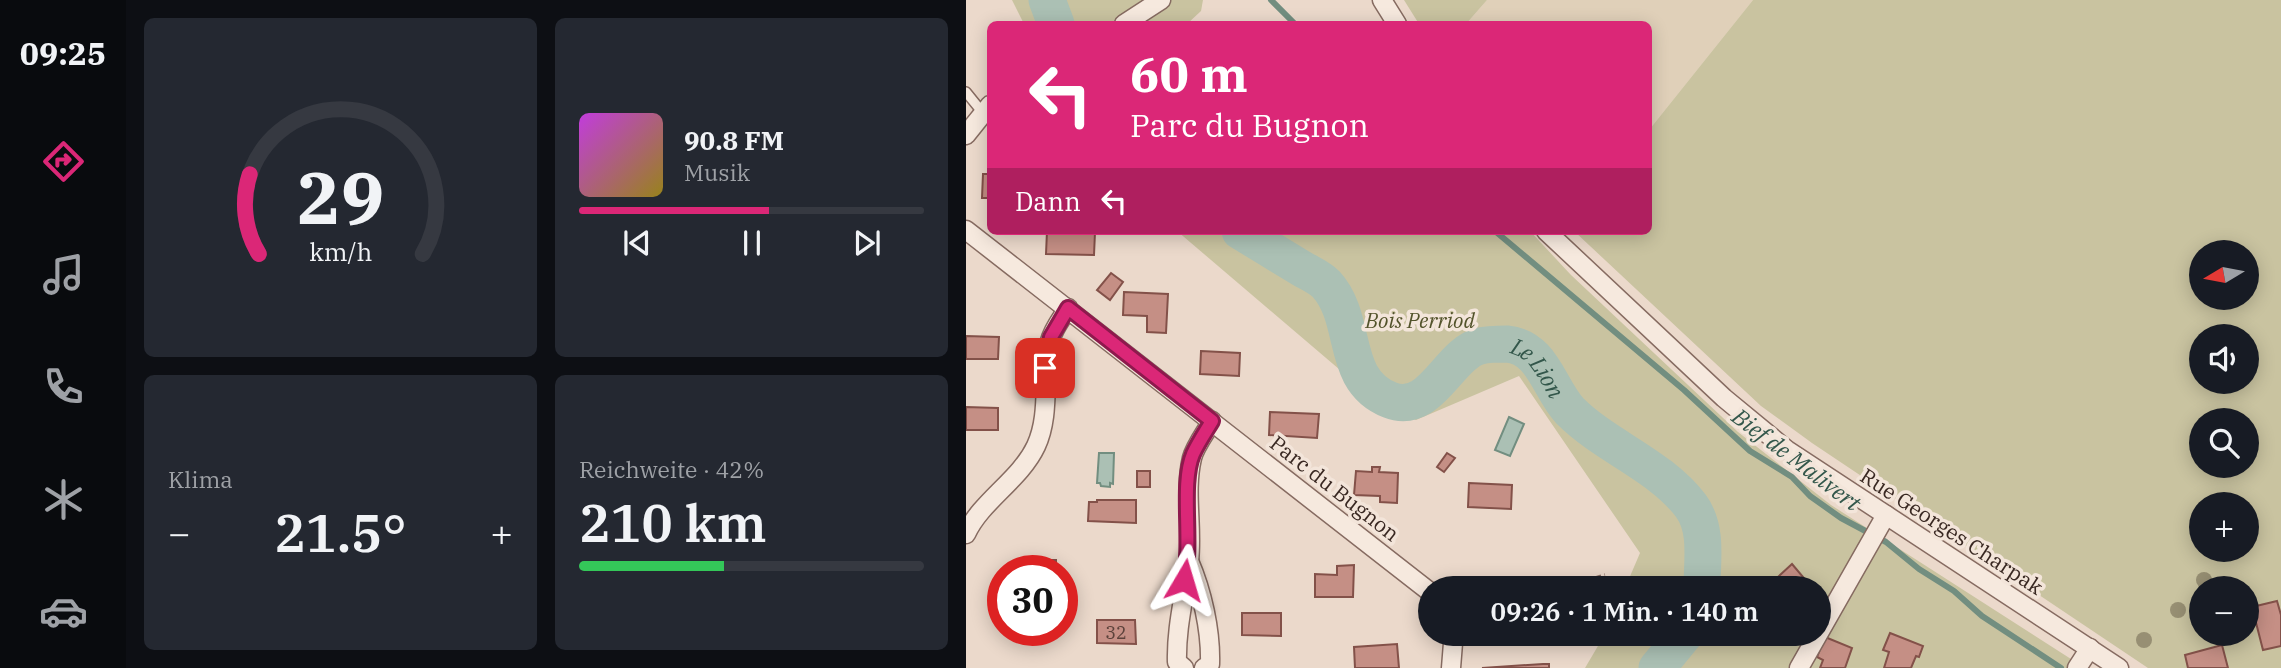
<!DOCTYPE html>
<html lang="de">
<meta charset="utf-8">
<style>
body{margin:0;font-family:"IBM Plex Serif",serif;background:#242831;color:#f1f3f6;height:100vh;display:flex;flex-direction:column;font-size:26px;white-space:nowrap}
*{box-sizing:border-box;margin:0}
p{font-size:23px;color:#9ea1a6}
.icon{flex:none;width:38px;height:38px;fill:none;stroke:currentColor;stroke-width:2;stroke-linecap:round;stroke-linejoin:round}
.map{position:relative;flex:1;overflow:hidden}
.details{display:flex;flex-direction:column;gap:18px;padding:18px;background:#0d0f14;width:840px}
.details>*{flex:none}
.banner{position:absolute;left:21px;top:21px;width:665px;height:214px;border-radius:10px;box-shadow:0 4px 18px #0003;background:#db2777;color:#fff;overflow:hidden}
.needle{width:46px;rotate:260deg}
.controls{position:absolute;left:1223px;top:240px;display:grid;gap:14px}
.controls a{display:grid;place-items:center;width:70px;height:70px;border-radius:50%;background:#171b24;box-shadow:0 4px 18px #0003;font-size:35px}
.speed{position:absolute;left:21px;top:555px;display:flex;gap:14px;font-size:35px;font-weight:700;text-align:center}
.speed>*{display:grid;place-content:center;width:91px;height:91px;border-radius:50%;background:#171b24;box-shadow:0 4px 18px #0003;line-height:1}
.speed .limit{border:10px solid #d22;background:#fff;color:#111}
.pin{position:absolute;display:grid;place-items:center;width:60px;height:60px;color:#fff;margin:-30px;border-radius:14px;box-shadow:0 4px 10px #0006}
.me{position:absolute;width:77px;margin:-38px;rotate:7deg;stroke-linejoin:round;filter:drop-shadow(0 0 5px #0008)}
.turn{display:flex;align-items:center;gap:24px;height:147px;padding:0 28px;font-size:32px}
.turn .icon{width:91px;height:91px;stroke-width:2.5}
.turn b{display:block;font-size:49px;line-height:60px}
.then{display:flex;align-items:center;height:66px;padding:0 28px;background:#0003;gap:14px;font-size:26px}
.big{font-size:52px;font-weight:600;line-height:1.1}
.details .card{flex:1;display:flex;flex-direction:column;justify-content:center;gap:10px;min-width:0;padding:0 24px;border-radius:10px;background:#242831}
.details .dial{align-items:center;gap:0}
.dial svg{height:182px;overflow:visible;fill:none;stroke:#363941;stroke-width:7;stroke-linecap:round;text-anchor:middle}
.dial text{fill:#f1f3f6;stroke:none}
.song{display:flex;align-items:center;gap:21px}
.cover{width:84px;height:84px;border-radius:10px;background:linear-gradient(135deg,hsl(290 70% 55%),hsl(50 70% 35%))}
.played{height:7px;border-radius:4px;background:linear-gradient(90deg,#db2777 55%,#363941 55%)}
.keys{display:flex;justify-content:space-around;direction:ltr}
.heat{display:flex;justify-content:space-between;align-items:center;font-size:38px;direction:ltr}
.charge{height:10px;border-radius:5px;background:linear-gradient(90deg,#34c759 42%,#363941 0)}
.details .tiles{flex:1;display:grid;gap:18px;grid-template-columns:repeat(2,1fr)}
.trip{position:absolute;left:452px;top:576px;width:413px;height:70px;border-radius:35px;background:#171b24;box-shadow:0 4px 18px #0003;font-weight:600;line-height:70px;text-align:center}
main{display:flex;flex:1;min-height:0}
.tab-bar{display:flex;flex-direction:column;width:126px;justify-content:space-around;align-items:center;background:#090b0e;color:#9ea1a6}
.tab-bar .icon{width:49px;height:49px}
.tab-bar .selected{color:#db2777}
.tab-bar b{font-size:32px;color:#f1f3f6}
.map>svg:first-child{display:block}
.farmland{fill:#e0d0b9}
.green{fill:#c9c3a0;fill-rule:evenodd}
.water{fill:#abc0b4;stroke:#728e80;stroke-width:2}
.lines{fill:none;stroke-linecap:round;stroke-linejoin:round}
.stream{stroke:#728e80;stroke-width:6}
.river{stroke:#abc0b4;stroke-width:37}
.building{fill:#c58f85;stroke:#835149;stroke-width:2}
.service-casing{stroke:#866b61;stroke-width:12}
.minor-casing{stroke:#866b61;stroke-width:21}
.path{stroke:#866b61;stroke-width:3.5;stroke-dasharray:5 3.5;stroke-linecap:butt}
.service{stroke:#f6e9de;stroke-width:9}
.minor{stroke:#f6e9de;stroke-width:18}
.tree{fill:#978f73}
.route-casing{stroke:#8e194d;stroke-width:18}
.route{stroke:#db2777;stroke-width:12}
.labels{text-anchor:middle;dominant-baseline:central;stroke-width:7;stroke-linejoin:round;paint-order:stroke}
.number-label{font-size:18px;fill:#5c423b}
.park-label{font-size:21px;font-style:italic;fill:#53532b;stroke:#f3e5da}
.street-label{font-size:21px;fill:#392822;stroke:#f3e5da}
.water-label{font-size:23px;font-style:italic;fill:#33574b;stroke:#f3e5da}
</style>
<main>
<nav class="tab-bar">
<b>09:25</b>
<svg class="icon selected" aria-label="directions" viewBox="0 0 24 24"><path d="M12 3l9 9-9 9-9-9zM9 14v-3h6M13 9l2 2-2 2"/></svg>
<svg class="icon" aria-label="music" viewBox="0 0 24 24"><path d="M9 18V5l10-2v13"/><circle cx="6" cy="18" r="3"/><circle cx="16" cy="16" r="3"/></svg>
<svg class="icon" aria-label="phone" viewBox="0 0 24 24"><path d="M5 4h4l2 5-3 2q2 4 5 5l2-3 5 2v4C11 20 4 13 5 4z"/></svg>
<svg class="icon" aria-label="climate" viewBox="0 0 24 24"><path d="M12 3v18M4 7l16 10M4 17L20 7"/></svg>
<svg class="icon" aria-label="car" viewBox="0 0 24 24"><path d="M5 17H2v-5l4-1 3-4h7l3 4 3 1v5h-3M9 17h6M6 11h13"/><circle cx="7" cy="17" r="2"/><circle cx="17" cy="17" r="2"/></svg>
</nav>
<section class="details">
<div class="tiles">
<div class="card dial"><svg viewBox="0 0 100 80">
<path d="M14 69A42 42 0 1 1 86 69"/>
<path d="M14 69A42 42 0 0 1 10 34" stroke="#db2777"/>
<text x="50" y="56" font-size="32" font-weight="700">29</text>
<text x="50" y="72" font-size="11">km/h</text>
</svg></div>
<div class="card">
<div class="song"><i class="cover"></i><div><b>90.8 FM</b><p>Musik</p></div></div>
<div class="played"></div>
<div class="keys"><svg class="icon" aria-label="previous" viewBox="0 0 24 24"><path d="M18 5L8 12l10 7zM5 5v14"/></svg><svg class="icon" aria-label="pause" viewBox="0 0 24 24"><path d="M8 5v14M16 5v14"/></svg><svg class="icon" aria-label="next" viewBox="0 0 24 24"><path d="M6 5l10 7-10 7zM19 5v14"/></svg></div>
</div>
<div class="card"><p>Klima</p>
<div class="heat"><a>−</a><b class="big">21.5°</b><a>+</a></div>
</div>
<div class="card"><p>Reichweite · 42%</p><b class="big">210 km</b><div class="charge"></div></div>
</div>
</section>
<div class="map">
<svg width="1315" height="668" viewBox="0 0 1315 668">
<rect width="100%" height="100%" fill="#ebd9cb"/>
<polygon class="farmland" points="521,0 787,0 683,130 682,24 500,24"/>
<g class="green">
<polygon points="46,0 237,0 235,11 221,24 58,24"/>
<polygon points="438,0 521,0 500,24 453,24"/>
<path d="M787,0H1315V668H1182L846,443L795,406L608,231H682L683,130ZM1236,252H1281V298H1236ZM1236,336H1281V382H1236ZM1236,420H1281V466H1236ZM1236,504H1281V550H1236ZM1236,588H1281V634H1236Z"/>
<polygon points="211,231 564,231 605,275 772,432 865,505 1119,668 619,668 639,634 852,634 852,588 659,588 674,553 553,376 450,420 421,410"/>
</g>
<g class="water">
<polygon points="543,417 558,424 544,456 529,450"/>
<polygon points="133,453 148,453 147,484 144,483 144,487 135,486 134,483 131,483"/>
</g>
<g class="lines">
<g class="stream">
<polyline points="305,0 329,24"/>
<polyline points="529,231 718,390 784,451 826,477 844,496 875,518 920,542 953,569 988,591 1016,616 1095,668"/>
</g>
<g class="river">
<polyline points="81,0 90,24"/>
<path id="s1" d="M274,231C294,243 313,255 333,267C341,272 353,277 360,284C393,320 373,380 424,400C465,416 482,354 514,346C522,344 533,344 541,344C577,347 583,389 604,411C640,447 694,465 725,506C742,529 736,561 736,588"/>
<polyline points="691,668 719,634"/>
</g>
</g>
<g class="building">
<polygon points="17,174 24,174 24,198 16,198"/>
<polygon points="81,231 129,232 128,255 80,254"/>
<polygon points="145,273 157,282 144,300 131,290"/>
<polygon points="158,292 202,294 200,333 181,332 181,316 157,315"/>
<polygon points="0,336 33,337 32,359 0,359"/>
<polygon points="235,351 274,353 273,376 234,374"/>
<polygon points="0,407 32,408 32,430 0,430"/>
<polygon points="304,412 353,414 351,438 303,435"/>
<polygon points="481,453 489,458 478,472 471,467"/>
<polygon points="406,467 414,467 413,472 432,473 431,503 414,502 414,496 388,495 390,471 406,472"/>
<rect x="171" y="471" width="13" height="16"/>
<polygon points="503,483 546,485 545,509 502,507"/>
<polygon points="131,500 170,500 170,523 122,521 123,502 131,502"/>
<rect x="52" y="560" width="38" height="10"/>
<polygon points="826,564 843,584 838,588 800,588"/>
<polygon points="388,565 387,597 349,597 349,574 371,575 371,566"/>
<polygon points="1311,601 1315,615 1315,646 1297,650 1286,607"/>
<polygon points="276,613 315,613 315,636 276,635"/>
<polygon points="131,620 169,620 170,644 131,643"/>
<polygon points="924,633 957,646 953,657 950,656 945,668 918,668 923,652 917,650"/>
<polygon points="859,637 886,648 879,668 854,668 857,660 851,657"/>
<polygon points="431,644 433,668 389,668 388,647"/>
<polygon points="1256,645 1262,668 1222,668 1219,655"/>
<polygon points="577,664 583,664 583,668 516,668"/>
</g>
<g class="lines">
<g class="service-casing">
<polyline id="service" points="0,92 17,113"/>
</g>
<g class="minor-casing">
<g id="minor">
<polyline points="416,0 431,24"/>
<polyline points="158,24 195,0"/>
<polyline points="0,135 24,105"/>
<polyline points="0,230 464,592"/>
<polyline points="580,231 758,398 821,450 1153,668"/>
<path d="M0,534C15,501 54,480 70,446C85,414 76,375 84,341C87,329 96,318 102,308"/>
<path d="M223,561C236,591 245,630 244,664L238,668"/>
<polyline points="485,634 487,643 485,668"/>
<path d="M218,668L211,662C210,627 219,595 223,561C227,527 218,492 226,458C229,446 240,432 246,421"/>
<polyline points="833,668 920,515"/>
<polyline points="1111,668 1124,648"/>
</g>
</g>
<polyline class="path" points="598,588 639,575"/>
<use href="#service" class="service"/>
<use href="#minor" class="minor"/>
</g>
<g class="tree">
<circle cx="1238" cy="580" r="8"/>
<circle cx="1212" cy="610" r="8"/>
<circle cx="1178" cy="640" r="8"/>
</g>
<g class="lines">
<g class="route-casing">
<path id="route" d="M79,368L85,337L102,308L246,421C240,431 232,443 227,454C214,485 227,542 218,580"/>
</g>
<use href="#route" class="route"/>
</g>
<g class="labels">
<g class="number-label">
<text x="150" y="632">32</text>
</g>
<g class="park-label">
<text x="454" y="320">Bois Perriod</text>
</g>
<g class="street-label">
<text transform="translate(369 488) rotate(38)">Parc du Bugnon</text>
<text transform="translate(986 531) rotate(33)">Rue Georges Charpak</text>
</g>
<g class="water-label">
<text stroke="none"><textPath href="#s1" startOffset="418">Le Lion</textPath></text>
<text transform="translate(831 459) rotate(37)">Bief de Malivert</text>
</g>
</g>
</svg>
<div class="controls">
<a><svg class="needle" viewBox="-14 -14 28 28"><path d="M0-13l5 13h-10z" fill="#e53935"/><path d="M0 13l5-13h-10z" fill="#9ea1a6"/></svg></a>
<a><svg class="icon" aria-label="sound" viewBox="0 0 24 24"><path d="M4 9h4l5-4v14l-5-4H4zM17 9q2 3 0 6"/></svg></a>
<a><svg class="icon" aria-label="search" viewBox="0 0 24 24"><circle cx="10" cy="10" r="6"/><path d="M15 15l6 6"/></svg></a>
<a>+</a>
<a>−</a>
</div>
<div class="speed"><div class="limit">30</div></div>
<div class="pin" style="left:79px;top:368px;background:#d93025"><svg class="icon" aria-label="arrive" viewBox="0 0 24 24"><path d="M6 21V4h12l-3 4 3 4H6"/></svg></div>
<svg class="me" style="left:218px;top:580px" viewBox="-20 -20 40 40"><path d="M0-17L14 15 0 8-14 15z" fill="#db2777" stroke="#fff" stroke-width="4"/></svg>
<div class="trip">09:26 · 1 Min. · 140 m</div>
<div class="banner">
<div class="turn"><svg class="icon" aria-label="left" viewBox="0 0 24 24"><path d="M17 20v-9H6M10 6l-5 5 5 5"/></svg><div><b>60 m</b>Parc du Bugnon</div></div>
<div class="then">Dann<svg class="icon" aria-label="left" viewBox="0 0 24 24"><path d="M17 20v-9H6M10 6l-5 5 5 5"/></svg></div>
</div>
</div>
</main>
